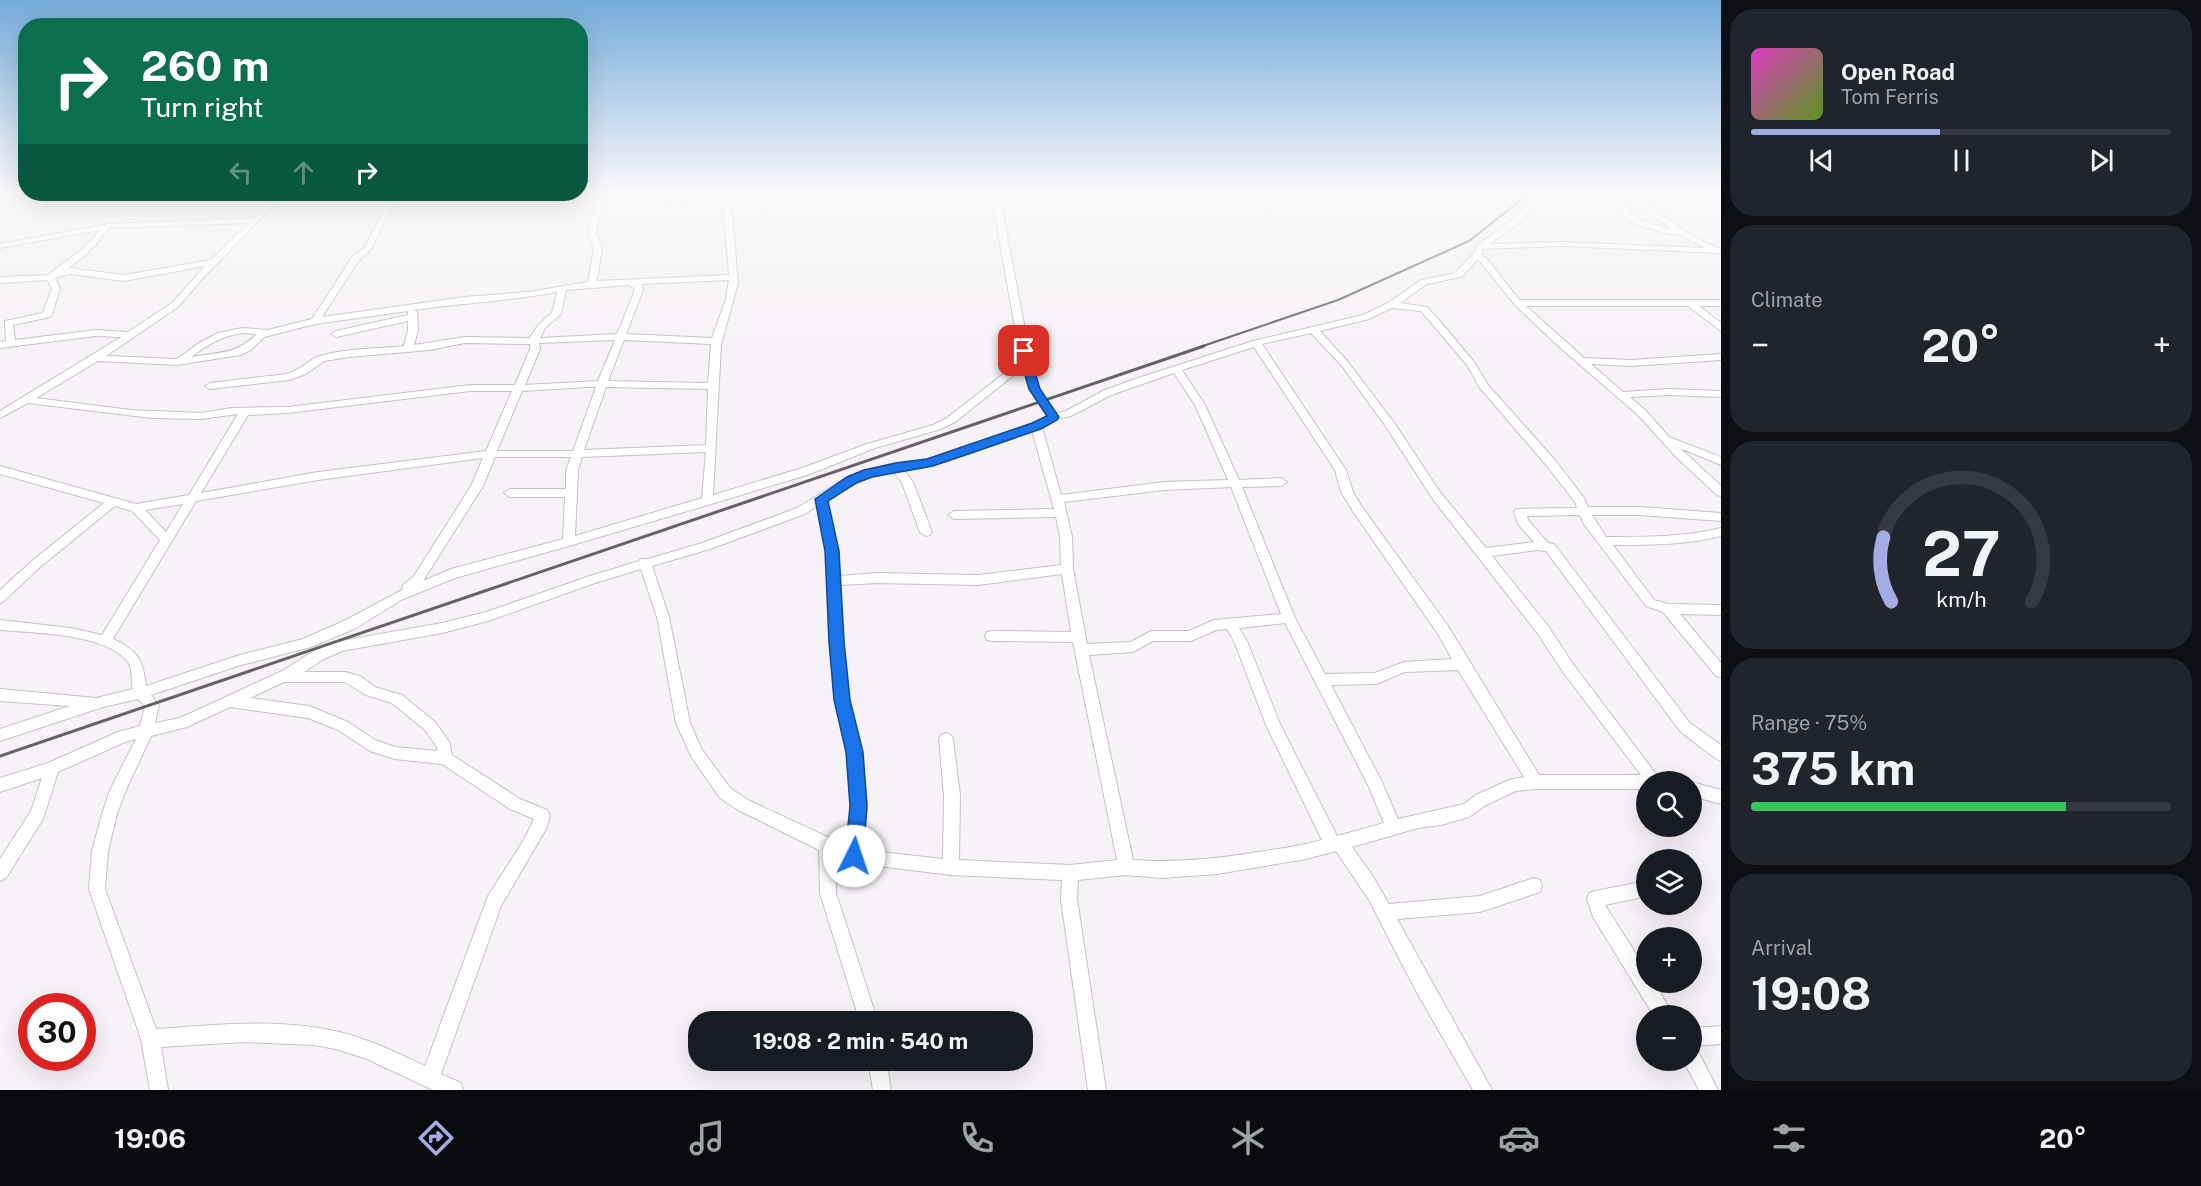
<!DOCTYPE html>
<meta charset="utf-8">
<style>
body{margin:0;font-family:"Public Sans",sans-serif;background:#20242c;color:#f1f3f6;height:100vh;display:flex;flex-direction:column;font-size:22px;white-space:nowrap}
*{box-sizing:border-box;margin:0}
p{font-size:20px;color:#9ea1a6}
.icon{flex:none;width:33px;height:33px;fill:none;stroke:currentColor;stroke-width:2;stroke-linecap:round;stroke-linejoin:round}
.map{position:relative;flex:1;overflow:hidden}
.panel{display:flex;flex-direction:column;gap:9px;padding:9px;background:#0d0f14;width:480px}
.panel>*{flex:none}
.top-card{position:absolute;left:18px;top:18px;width:570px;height:183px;border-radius:24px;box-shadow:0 6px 24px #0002;background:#0b6e4f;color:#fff;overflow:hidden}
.buttons{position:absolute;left:1636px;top:771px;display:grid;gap:12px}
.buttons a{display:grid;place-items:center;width:66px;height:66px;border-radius:50%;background:#171b24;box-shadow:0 6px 24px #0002;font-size:30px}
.speed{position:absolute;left:18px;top:993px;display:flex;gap:12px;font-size:30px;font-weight:700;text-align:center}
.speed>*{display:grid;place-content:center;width:78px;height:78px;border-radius:50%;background:#171b24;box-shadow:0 6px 24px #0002;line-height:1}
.speed .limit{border:9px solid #d22;background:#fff;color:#111}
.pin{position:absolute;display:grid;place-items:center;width:51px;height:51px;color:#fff;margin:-26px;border-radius:12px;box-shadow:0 3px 9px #0006}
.me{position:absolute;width:66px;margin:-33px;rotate:4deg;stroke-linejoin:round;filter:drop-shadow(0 0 4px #0008)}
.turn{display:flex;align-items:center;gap:21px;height:126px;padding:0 24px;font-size:27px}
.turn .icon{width:78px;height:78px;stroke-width:2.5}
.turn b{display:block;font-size:42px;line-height:51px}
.lanes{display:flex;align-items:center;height:57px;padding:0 24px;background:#0003;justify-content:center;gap:30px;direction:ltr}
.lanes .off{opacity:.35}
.big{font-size:45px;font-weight:700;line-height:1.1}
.panel .tile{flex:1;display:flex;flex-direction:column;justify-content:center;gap:9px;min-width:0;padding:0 21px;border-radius:24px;background:#20242c}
.panel .dial{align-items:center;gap:0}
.dial svg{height:156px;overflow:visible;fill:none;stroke:#363941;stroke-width:7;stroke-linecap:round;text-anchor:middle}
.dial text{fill:#f1f3f6;stroke:none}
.song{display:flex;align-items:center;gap:18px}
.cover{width:72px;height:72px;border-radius:9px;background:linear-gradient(135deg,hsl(310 70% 55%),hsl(90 70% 35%))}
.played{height:6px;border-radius:3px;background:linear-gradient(90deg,#a4ace3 45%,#363941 45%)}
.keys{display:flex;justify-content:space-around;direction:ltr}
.heat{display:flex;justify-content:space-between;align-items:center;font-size:33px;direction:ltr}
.charge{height:9px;border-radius:4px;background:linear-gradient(90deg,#34c759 75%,#363941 0)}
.trip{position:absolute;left:688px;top:1011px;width:345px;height:60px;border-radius:24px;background:#171b24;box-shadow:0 6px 24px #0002;font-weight:700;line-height:60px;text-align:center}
.dock{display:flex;height:96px;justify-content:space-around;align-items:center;background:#090b0e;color:#9ea1a6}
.dock .icon{width:42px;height:42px}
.dock .active{color:#a4ace3}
.dock b{font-size:27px;color:#f1f3f6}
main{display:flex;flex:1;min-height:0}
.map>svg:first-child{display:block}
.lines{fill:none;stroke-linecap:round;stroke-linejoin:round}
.minor-casing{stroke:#c5c1c6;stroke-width:2}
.minor{fill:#fff;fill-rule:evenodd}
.rail-far1{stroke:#656266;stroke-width:2}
.rail{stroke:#656266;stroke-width:3}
.route{fill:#1a73e8;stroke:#114b97;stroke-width:1.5}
</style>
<main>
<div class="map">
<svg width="1721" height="1090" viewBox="0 0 1721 1090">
<rect width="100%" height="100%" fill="#f6f2f7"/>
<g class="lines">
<g class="minor-casing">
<g id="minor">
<polygon points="20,192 28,194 0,214 0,208"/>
<path d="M603,192H619L632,198L723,195L731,201L738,283L721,345L713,495L802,468L867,444L933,425L947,418L1007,371L1019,351L991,192H999L1029,351L1039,389L1056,413L1064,412L1103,391L1132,380L1253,341L1363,315L1388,303L1421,280L1455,273L1474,253L1477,245L1515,218L1526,205L1551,192H1560L1532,209L1521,222L1489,244L1561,242L1705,248L1678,234L1675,235C1656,230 1631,227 1618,211L1619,209L1636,203L1617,192C1640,191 1667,220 1687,232C1697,239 1710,245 1721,249L1720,253L1561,246L1483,249L1482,254C1496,268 1506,285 1520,300H1721V306H1699L1721,323V331L1688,306H1526L1584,358L1631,360L1721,354V360L1631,366L1591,364L1623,392L1670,389L1721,391V397L1670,395L1630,397L1646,411L1669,437L1721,457V465L1680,448L1721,486V496L1717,495L1677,458L1638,415L1556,344L1515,305L1478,259L1461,277L1427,284L1400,303L1427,307L1439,320L1474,362L1488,385L1555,460L1584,498L1588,507H1640L1721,513V521L1640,515H1592L1606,537C1644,537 1685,537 1721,528V536C1687,545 1648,545 1613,545L1654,600L1668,604L1721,605V615L1680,614L1721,663V677L1716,676L1663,612L1646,606L1584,524L1580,515L1527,516L1528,520L1548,543L1554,544L1690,723L1721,745V761C1715,759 1687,737 1680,731L1546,551L1537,550L1492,556L1548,626L1573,664L1662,782H1647V789H1535L1516,791L1486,805L1469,817L1441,825L1418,828L1352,847L1372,875L1389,904L1480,896L1534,878L1540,880L1542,886L1540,892L1480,912L1397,919L1492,1090H1473L1416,991L1369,900L1336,851L1306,859L1217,874L1162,878L1126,875L1078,880L1077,899L1106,1090H1088L1061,899L1062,880L951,875L854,863L835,856L836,893L878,1022H860L820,893L819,850L738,810L720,798L691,756L676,723L657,617L641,569L598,582L488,621L442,633L342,651L322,660L304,672H345L360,676L375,687L402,695L435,722L449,742L452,755L520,799L547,810L550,815L546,829L501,906L441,1074L461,1083L463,1090H433L367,1059L336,1049L314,1045L243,1042L161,1047L168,1090H150L141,1039L89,889L92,851L102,814L110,790L136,739L125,742L58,772L43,819L6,878L0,881V859L31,811L42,778L0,792V778L48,763L118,732L140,726L145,706L138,699L103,707L0,741V729L70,706L0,701V689L96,698L133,689C131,681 133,669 128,662C106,633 33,633 0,630V620L71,628L102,635L160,540L132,511L115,506L40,567L4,601L0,603V590L32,561L104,503L0,474V466L136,504L189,495L238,414L201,419L152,418L28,403L0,418V411L121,337L96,336L0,348V342L6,341L5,321L43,313L52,288L47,280L0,283V277L48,275L81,250L100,230L0,248V244L108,224L254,218L278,194H285L203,278L178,307L106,356L177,359L199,343L218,333L242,328L268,330L312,319L353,256L365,247L392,194H399L372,248L359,260L322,317L465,297L528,292L588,282L594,248L588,233L593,212ZM610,193L631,202L721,199L723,202L729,275L597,281L602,248L596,233L601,212ZM1642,207L1673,230L1641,220L1627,212ZM249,223L211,260L124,275L70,268L66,270L87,254L110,228ZM205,266L172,303L128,332L96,330L15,340L13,325L50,317L52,315L60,288L55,278L70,274L124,281ZM729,280L726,299L712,338L626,334L642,293L643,287L641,284ZM629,285L634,288V293L617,334L540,338L545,328L561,314L566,290ZM557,292L552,313L538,325L530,338L465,337L414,345L418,330L417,312L414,310C462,303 510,301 557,292ZM1392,308L1421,311L1467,365L1480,388L1547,466L1575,502L1577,508L1516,509L1514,512L1518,524L1534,542L1486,548L1440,492L1395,424L1348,362L1320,331L1369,319ZM408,311V315L336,331L331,334L336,337L408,321V330L404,346C377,349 346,348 320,356C310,359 300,370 287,374L210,383L205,386L210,389L289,380L306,374L324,361L349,357L429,350L465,343L530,344V349L515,385H470L288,407L232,408L201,413L131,410L36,398L98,361L177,365L240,355L251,350L264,337L315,324ZM242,333L257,334C235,355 219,352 191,357C207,345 222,336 242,333ZM1311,333L1342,366L1387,428L1432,498L1538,634L1563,672L1641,775H1539L1448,626L1362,507L1353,492L1346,470L1262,344ZM615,340L598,381L525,385L540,349L539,343ZM624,340L711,344L708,383L608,381ZM1254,347L1335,470L1341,492L1354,513L1438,634L1452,659L1404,662L1375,673L1325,674L1295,618L1242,487L1281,486L1287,482L1281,478L1239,480L1205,405L1182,370ZM1022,362L1029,389L1047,416L1032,424L929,459L896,463L865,470L847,477L797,508L702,543L648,559H641L639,561L590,576L486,612L442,623L335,642L312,652L284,670L180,718L155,723L159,705L151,695L241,665L311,647L356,628L401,600L455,578L569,546L711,504L810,474L875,448L941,429L955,422L1014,375ZM1174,373L1195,405L1228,480L1164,482L1061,495L1042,427L1056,419L1071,416L1111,395ZM587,387H596L573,451H497L522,391ZM606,387L708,389L706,445L584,450ZM470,391H512L486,451L318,472L201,493L248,415L288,413ZM1032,431L1054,509L954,511L948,515L954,519L1056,517L1060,537L1061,565L978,575L877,573L839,576L838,551L827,500C850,486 866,477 893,471L902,483L920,532L926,536L930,535L932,532L913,482L904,470C949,464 990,446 1032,431ZM706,452L702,498L575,536L578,470L582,457ZM495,457H571L566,470V489H510L504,493L510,497H565L563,539L451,569L423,581L483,486ZM483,458L471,486L414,576L403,585L402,590L346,620L303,639L240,655L146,686C143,659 138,651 113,639L196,501L318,480ZM1231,487L1281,614L1214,620L1189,631H1151L1131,642L1087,644L1073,569L1072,537L1064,502L1164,490ZM183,504L166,532L145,510ZM817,506L826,551L829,641L835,700L847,752L851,806L847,846L748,800L730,788L701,748L690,723L669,617L652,566L710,549L805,514ZM1062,574L1071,632L992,631L987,632L985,636L987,640L992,641L1073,642L1117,860L1070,865L959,860L960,795L953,739L951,735L946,733L941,735L939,739L944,795L943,859L863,850L867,806L861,752L849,700L843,641L840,585L877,583L978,585ZM1285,623L1369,787L1384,823L1337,836L1280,724L1247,641L1239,628ZM1227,629L1234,641L1266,725L1322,840C1301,846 1280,849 1258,852C1216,859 1175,863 1133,860L1089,655L1133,652L1153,641H1191L1216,630ZM1458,670L1524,777L1509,780L1476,795L1464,804L1398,819L1381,780L1331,685L1376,684L1405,672ZM284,682H345L366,695L392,703L425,730L437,747V751L395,747L375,740L348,722L309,706L250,698ZM230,707L308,718L338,730L370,751L395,759L442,764L510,809L534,819L525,838L488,896L425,1066C397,1053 367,1038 335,1031C277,1018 215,1025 156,1029L105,889L108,851L117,814L126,790L151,736L187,727Z"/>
<polygon points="1692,782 1721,790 1721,804 1692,796"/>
<polygon points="1641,882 1647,884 1647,896 1605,905 1647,971 1647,982 1654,982 1674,1016 1654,1016 1593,917 1587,899 1589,893 1595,891"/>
<polygon points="1721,1026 1721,1044 1692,1046 1692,1028"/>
<polygon points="1692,1051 1699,1053 1718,1090 1699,1090 1683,1060 1692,1060"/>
<polygon points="868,1060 886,1060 891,1090 873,1090"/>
</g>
</g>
<use href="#minor" class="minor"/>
<polyline class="rail-far1" points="1200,347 1338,300 1469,241 1531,192"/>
<polyline class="rail" points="0,756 1204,346"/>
</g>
<linearGradient id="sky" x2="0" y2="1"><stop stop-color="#75abda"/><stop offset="0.56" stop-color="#fbf9fb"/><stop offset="1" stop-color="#fbf9fb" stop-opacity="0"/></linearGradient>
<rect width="1721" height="344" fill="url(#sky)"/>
<polygon class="route" points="1024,348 1029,351 1040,389 1059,417 1057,420 1041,429 933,466 872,477 856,483 828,501 839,551 844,641 850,700 863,752 867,806 863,856 861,862 854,865 848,862 845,856 850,806 846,752 834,700 829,641 825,551 815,499 847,477 864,470 896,463 927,459 1032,423 1047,416 1029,389 1018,351"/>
</svg>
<div class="buttons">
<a><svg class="icon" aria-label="search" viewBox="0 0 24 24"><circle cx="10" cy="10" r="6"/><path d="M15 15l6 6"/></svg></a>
<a><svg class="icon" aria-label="layers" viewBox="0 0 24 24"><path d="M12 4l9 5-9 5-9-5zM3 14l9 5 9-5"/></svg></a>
<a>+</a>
<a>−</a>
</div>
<div class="speed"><div class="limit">30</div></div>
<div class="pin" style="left:1024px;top:351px;background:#d93025"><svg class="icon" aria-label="arrive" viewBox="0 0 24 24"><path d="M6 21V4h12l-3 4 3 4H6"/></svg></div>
<svg class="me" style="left:854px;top:856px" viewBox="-20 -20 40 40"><circle r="19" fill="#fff"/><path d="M0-13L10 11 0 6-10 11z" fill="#1a73e8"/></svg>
<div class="trip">19:08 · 2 min · 540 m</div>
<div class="top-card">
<div class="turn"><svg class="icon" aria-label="right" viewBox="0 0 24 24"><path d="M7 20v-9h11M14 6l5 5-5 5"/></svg><div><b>260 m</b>Turn right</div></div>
<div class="lanes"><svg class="icon off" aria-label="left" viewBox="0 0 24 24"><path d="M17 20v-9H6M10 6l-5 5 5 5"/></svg><svg class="icon off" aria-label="ahead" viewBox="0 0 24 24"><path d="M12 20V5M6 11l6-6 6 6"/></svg><svg class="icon" aria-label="right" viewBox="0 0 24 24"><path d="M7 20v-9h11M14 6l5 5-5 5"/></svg></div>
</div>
</div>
<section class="panel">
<div class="tile">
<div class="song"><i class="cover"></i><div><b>Open Road</b><p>Tom Ferris</p></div></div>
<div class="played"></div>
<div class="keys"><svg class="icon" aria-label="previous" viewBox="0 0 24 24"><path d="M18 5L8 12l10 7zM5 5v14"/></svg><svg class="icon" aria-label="pause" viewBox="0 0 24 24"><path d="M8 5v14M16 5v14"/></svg><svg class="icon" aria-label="next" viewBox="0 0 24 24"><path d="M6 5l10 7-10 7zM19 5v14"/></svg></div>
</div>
<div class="tile"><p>Climate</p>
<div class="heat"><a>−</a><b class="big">20°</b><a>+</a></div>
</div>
<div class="tile dial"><svg viewBox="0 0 100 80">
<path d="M14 69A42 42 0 1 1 86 69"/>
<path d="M14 69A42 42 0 0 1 10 36" stroke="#a4ace3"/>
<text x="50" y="56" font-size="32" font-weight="700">27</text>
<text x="50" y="72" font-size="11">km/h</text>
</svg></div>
<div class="tile"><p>Range · 75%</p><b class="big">375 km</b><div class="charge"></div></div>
<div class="tile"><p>Arrival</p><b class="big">19:08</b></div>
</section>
</main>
<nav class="dock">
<b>19:06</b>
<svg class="icon active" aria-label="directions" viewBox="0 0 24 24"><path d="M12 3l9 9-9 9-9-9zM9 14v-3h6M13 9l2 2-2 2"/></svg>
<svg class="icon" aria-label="music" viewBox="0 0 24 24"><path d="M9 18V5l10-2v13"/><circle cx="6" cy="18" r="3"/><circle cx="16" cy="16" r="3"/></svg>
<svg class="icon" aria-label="phone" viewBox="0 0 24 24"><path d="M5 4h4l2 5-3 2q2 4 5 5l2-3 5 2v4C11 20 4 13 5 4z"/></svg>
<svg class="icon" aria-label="climate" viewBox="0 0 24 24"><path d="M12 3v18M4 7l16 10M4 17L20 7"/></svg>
<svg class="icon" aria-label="car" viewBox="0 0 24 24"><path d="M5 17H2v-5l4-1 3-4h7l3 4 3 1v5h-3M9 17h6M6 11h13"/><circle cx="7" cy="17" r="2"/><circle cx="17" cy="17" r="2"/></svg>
<svg class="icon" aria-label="filters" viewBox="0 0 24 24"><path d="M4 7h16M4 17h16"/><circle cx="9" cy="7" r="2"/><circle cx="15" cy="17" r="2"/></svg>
<b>20°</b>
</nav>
